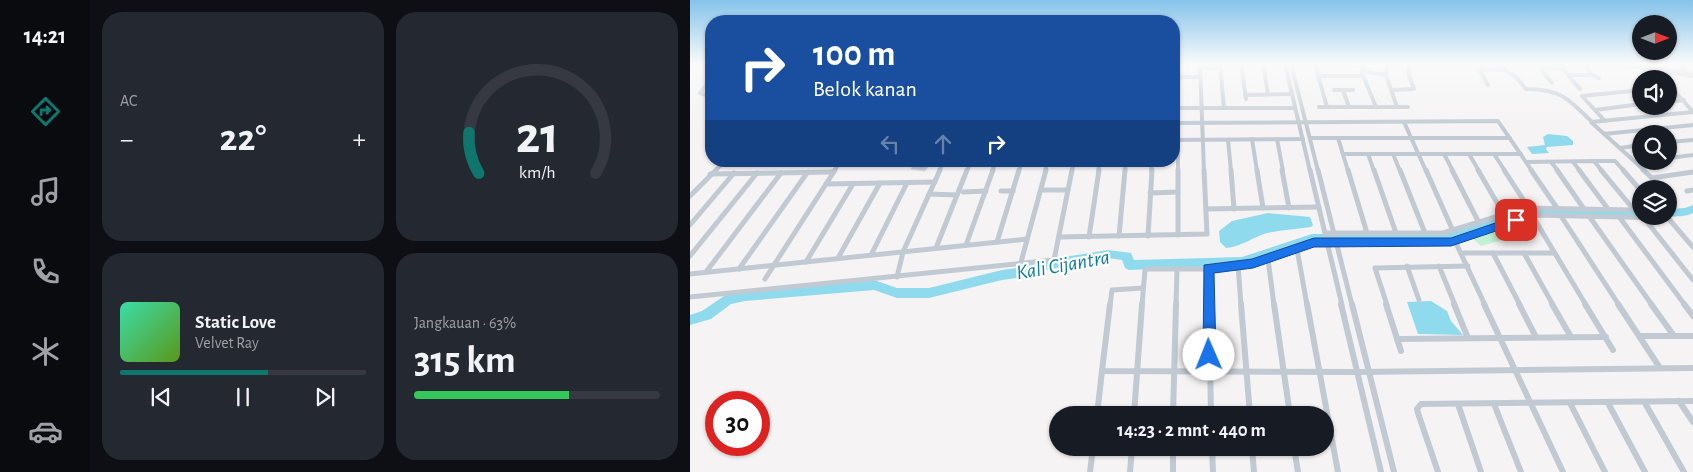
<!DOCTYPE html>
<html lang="id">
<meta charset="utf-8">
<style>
body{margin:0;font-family:"Alegreya Sans",sans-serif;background:#242831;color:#f1f3f6;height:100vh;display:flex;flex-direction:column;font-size:19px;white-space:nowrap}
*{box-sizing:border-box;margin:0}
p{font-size:16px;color:#9ea1a6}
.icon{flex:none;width:28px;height:28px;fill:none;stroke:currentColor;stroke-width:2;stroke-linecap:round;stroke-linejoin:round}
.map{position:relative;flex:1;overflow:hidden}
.side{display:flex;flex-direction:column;gap:12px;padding:12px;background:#0d0f14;width:600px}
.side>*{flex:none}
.guide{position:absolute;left:15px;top:15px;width:475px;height:152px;border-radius:20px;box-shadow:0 1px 4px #0004;background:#1a4fa0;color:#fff;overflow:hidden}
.needle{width:32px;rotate:90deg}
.controls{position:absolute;left:942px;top:15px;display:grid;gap:10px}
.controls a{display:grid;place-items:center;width:45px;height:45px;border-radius:50%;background:#171b24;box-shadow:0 1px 4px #0004;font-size:25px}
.speed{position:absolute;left:15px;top:391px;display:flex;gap:10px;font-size:25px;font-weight:700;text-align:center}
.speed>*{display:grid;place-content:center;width:65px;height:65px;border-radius:50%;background:#171b24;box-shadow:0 1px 4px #0004;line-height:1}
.speed .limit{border:8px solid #d22;background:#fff;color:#111}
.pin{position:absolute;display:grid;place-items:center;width:42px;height:42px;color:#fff;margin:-21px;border-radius:10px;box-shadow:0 2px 8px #0006}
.me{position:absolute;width:55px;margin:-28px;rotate:359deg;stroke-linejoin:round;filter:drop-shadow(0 0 4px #0008)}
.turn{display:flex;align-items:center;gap:18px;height:105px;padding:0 25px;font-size:22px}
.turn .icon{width:65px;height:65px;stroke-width:2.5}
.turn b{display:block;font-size:35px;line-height:42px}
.lanes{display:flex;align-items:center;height:48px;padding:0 25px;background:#0003;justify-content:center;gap:25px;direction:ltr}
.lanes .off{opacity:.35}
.big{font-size:38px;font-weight:700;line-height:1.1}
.side .widget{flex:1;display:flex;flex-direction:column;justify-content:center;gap:8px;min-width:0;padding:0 18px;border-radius:20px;background:#242831}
.side .dial{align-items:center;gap:0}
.dial svg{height:130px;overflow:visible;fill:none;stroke:#363941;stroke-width:7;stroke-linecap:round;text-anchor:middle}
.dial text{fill:#f1f3f6;stroke:none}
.song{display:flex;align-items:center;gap:15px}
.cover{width:60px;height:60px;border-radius:8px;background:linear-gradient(135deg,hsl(160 70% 55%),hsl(90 70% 35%))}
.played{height:5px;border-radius:2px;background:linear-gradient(90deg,#0f766e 60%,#363941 60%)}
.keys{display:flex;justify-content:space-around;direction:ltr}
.heat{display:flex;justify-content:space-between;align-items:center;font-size:28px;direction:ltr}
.charge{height:8px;border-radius:4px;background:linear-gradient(90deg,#34c759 63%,#363941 0)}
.side .tiles{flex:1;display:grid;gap:12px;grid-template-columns:repeat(2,1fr)}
.trip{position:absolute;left:359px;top:406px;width:285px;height:50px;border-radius:25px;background:#171b24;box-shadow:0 1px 4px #0004;font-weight:700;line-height:50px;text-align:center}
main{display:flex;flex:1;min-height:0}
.tab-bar{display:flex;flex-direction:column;width:90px;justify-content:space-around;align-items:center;background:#090b0e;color:#9ea1a6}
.tab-bar .icon{width:35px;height:35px}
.tab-bar .current{color:#0f766e}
.tab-bar b{font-size:22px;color:#f1f3f6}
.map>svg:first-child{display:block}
.green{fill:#c3f1d5}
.water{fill:#90daee}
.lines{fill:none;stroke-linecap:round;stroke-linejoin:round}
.river{fill:#90daee;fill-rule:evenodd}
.building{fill:#cdcfd5;stroke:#d7d9de}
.street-far2{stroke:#c1cad2;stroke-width:4}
.street-far1{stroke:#c1cad2;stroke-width:5}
.street{stroke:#c1cad2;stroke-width:6}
.secondary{stroke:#c1cbd6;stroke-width:6}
.route{fill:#1a73e8;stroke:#114b97}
.labels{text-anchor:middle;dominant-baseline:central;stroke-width:4.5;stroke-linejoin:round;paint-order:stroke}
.water-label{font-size:21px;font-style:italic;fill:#0c7c9b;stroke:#fff}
</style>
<main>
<nav class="tab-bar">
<b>14:21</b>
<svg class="icon current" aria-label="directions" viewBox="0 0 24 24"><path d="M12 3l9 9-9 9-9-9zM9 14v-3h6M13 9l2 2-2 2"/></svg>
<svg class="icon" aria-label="music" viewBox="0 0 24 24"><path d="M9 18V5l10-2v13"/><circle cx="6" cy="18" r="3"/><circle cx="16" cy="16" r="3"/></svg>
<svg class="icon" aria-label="phone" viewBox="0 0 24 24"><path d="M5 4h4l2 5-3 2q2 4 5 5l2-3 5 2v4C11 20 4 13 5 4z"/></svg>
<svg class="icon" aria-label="climate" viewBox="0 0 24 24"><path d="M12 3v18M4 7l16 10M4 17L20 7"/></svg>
<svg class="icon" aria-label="car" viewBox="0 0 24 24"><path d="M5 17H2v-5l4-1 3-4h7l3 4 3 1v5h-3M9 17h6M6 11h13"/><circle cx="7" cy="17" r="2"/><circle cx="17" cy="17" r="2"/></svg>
</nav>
<section class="side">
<div class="tiles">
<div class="widget"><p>AC</p>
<div class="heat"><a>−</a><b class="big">22°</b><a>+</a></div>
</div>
<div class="widget dial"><svg viewBox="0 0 100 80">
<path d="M14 69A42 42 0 1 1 86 69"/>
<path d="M14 69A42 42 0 0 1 8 44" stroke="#0f766e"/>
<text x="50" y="56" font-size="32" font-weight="700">21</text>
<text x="50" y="72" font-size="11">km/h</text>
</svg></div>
<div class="widget">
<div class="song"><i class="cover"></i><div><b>Static Love</b><p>Velvet Ray</p></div></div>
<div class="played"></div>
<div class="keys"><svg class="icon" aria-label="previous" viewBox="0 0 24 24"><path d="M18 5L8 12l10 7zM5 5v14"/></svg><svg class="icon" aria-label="pause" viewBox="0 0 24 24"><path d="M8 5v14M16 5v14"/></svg><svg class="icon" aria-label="next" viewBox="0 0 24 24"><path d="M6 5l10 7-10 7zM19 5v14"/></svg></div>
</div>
<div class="widget"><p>Jangkauan · 63%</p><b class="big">315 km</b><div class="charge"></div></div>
</div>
</section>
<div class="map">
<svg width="1003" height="472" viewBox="0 0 1003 472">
<rect width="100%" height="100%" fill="#f5f3f3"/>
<polygon class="green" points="811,229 819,238 791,246 782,238"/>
<g class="water">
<polygon points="858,134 877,136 883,141 883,145 857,147 856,149 859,153 842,154 837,147 855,145 853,137"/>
<path d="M578,213L620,217L623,225L621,227C607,229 591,230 577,233C563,237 551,247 536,248L530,242L529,231L542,221Z"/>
<polygon points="741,301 757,311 761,321 773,335 728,334 717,302"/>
</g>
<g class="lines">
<g class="river">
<path d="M1003,205V213C995,217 987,216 979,217L977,216H979V209L995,208Z"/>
<polygon points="835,207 951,209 951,216 953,216 951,217 836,215 780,236 751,241 622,242 552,265 439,270 435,268 432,260 418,258 356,270 333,277 312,280 239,298 207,298 184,290 55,301 41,304 21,319 0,325 0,315 12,311 34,296 55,291 184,280 207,288 239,288 312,270 333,267 356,260 418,250 441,253 444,260 552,257 622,234 751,233 775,229"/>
</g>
</g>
<polygon class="building" points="227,161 242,161 235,171 221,169"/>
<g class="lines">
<g class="street-far2">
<polyline points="530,64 534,108"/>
<polyline points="551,64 556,99"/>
<polyline points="573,64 578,94"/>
<polyline points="595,64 620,171"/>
<polyline points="601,64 628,171"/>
<polyline points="625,64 637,107 718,107"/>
<polyline points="660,64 672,66"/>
<polyline points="673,64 672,73 686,107"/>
<polyline points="698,64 696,75 707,107"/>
<path d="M807,64L827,78L836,89C870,89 878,98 901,121"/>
<polyline points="871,64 878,75 902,75"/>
<polyline points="896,64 900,74 909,78"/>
<polyline points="990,64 997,74"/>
<polyline points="510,65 514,171"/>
<polyline points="510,68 531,68"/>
<polyline points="672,71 696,75"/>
<polyline points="978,71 981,87 1003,112"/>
<polyline points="484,73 491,77"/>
<polyline points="878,75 890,89"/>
<polyline points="629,76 673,76"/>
<polyline points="21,79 10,93 21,97"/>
<polyline points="488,79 488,108"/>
<polyline points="862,83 849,67 874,69"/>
<polyline points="484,85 491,77 510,77"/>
<polyline points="798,85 789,69 812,70"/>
<polyline points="644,90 663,90"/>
<polyline points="653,90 659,107"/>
<polyline points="702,90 724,89 719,75 719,64"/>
<polyline points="555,95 602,94"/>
<polyline points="979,102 994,100"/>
<polyline points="629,107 637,107"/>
<polyline points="484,108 605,108"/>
<polyline points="905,110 951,104"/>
<polyline points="915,121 892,96 951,90"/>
<polyline points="714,122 736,171"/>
<polyline points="484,123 808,121 842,171"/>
<polyline points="914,134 1003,125"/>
<polyline points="620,138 820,138"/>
<polyline points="648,138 658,171"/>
<polyline points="562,139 567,171"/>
<polyline points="587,139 593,171"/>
<polyline points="484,140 613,139"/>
<polyline points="488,140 488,171"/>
<polyline points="538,140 541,171"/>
<polyline points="979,142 1003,140"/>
<polyline points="930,148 951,145"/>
<polyline points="653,154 831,154"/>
<polyline points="678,154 684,171"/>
<polyline points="703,154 710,171"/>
<polyline points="754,154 763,171"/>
<polyline points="779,154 789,171"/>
<polyline points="804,154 815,171"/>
<polyline points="979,158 1003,155"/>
<polyline points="904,161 925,161 934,171"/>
<polyline points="836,162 904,161 912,171"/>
<polyline points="861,162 868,171"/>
<polyline points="883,162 890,171"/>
<polyline points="25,171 35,161"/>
<polyline points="144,171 151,161"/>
<polyline points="249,171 254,161"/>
<polyline points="277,171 281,161"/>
<polyline points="302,171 306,161"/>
<polyline points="329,171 332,161"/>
<polyline points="355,171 358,161"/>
<polyline points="382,171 384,161"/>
<polyline points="408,171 410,161"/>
<polyline points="435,171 436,161"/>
<polyline points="461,171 462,161"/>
<polyline points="955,171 901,122 1003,112"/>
</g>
<g class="street-far1">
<polyline points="488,170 488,235"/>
<polyline points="541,170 544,209"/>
<polyline points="567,170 573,208"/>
<polyline points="592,170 599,208"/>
<polyline points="620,170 652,305"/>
<polyline points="628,170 662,305"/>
<polyline points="658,170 677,233"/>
<polyline points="684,170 706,233"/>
<polyline points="710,170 735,233"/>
<polyline points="736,170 763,231"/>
<polyline points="762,170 789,223"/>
<polyline points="788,170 814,215"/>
<polyline points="814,170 838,207"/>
<polyline points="841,170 867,208"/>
<polyline points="867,170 894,209"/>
<polyline points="889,170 918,209"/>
<polyline points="933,170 951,191"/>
<polyline points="953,170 962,178 1003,172"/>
<polyline points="20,174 144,172"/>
<polyline points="136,184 245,182"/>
<polyline points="351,190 378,190"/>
<polyline points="311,191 323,191"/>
<polyline points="997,191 1003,190"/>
<polyline points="273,192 296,191"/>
<polyline points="460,193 488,192"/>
<polyline points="239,194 267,195"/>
<polyline points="0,196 26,170"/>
<polyline points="516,209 629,207"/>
<polyline points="842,215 896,305"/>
<polyline points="871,216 929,305"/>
<polyline points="899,216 962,305"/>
<polyline points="930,218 995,305"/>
<polyline points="954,218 1003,280"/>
<polyline points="0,225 44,173"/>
<polyline points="636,233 753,233 835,208 944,210 911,170"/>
<polyline points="429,236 435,170"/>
<polyline points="458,236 462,170"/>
<polyline points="369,237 517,234 514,170"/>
<polyline points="399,237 409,170"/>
<polyline points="765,241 795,305"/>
<polyline points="307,242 329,170"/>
<polyline points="276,245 303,170"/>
<polyline points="246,248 277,170"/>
<polyline points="607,249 617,305"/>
<polyline points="773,253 864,253"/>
<polyline points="803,253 830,305"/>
<polyline points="834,253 863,305"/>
<polyline points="181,255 217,183"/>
<polyline points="0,256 67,173"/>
<polyline points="148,258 190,183"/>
<polyline points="578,259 584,305"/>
<polyline points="116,262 163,184"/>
<polyline points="331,262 356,170"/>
<polyline points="548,265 551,305"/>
<polyline points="717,266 729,300"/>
<polyline points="749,266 765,305"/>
<polyline points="49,269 117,173"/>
<polyline points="518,269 519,305"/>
<polyline points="16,272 91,173"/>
<polyline points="0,274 337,239"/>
<polyline points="207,277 213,252 250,170"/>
<polyline points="75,279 145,170"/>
<polyline points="0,297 364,260 382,170"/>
<polyline points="420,305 422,290 453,288"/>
<polyline points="452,305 455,270 458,269 518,269 563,264 624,243 761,242 842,215 978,218 1003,247"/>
<polyline points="486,305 487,269"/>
<polyline points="697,305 685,268 778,266"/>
</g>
<g class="street">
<polyline points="420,304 412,371 668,372 1003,368"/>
<polyline points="519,304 521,415"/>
<polyline points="551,304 560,415"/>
<polyline points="584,304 600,415"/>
<polyline points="617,304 648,472"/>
<polyline points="651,304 691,472"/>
<polyline points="662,304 704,472"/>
<polyline points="696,304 711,351"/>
<polyline points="764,304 778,338"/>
<polyline points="794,304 873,472"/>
<polyline points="829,304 846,337"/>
<polyline points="862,304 881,337"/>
<polyline points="895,304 923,350"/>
<polyline points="928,304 970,368"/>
<polyline points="961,304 984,336"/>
<polyline points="994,304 1003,316"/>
<polyline points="950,336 1003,336"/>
<polyline points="707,339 916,337"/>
<polyline points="989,401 1003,422"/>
<polyline points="880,403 915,472"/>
<polyline points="918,403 955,472"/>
<polyline points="955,403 994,472"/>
<polyline points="768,404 791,472"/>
<polyline points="804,404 831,472"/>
<polyline points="407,415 412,371"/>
<polyline points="444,415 452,304"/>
<polyline points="483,415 486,304"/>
<polyline points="483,448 483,472"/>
<polyline points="522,448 523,472"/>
<polyline points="562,448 564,472"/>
<polyline points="604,448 608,472"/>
<polyline points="400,472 403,448"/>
<polyline points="440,472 442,448"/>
<polyline points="748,472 728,413 727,409 731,404 1003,401"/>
</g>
<polyline class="secondary" points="934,64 1003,75"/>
</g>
<linearGradient id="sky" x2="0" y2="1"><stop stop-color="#85c3ea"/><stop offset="0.49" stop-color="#fafafa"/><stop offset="1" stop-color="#fafafa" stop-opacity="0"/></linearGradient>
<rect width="1003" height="130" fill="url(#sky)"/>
<polygon class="route" points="826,216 830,218 830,223 761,246 624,247 563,268 524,273 526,355 524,359 519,361 515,359 513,355 514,265 562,259 624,238 761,238"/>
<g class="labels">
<g class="water-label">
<text transform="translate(373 265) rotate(-10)">Kali Cijantra</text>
</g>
</g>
</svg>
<div class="controls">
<a><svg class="needle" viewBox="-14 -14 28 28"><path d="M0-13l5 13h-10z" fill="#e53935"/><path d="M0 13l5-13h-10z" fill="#9ea1a6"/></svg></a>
<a><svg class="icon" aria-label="sound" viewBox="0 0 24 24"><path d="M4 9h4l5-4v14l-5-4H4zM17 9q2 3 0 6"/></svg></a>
<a><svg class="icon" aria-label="search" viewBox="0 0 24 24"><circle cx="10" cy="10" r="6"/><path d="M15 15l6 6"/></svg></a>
<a><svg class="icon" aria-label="layers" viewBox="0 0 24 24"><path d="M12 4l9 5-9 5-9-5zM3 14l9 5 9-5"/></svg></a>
</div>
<div class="speed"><div class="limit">30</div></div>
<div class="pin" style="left:826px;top:220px;background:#d93025"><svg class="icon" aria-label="arrive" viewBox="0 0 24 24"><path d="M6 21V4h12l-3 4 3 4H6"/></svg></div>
<svg class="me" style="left:519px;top:355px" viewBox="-20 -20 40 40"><circle r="19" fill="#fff"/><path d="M0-13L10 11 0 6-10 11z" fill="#1a73e8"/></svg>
<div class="trip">14:23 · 2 mnt · 440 m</div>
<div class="guide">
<div class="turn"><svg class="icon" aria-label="right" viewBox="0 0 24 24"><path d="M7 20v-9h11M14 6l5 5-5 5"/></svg><div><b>100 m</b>Belok kanan</div></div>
<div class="lanes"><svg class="icon off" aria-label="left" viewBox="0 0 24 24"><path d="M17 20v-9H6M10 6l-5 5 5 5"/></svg><svg class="icon off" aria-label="ahead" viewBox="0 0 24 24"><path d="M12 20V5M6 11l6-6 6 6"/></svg><svg class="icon" aria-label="right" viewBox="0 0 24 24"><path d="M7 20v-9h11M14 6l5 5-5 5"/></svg></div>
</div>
</div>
</main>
